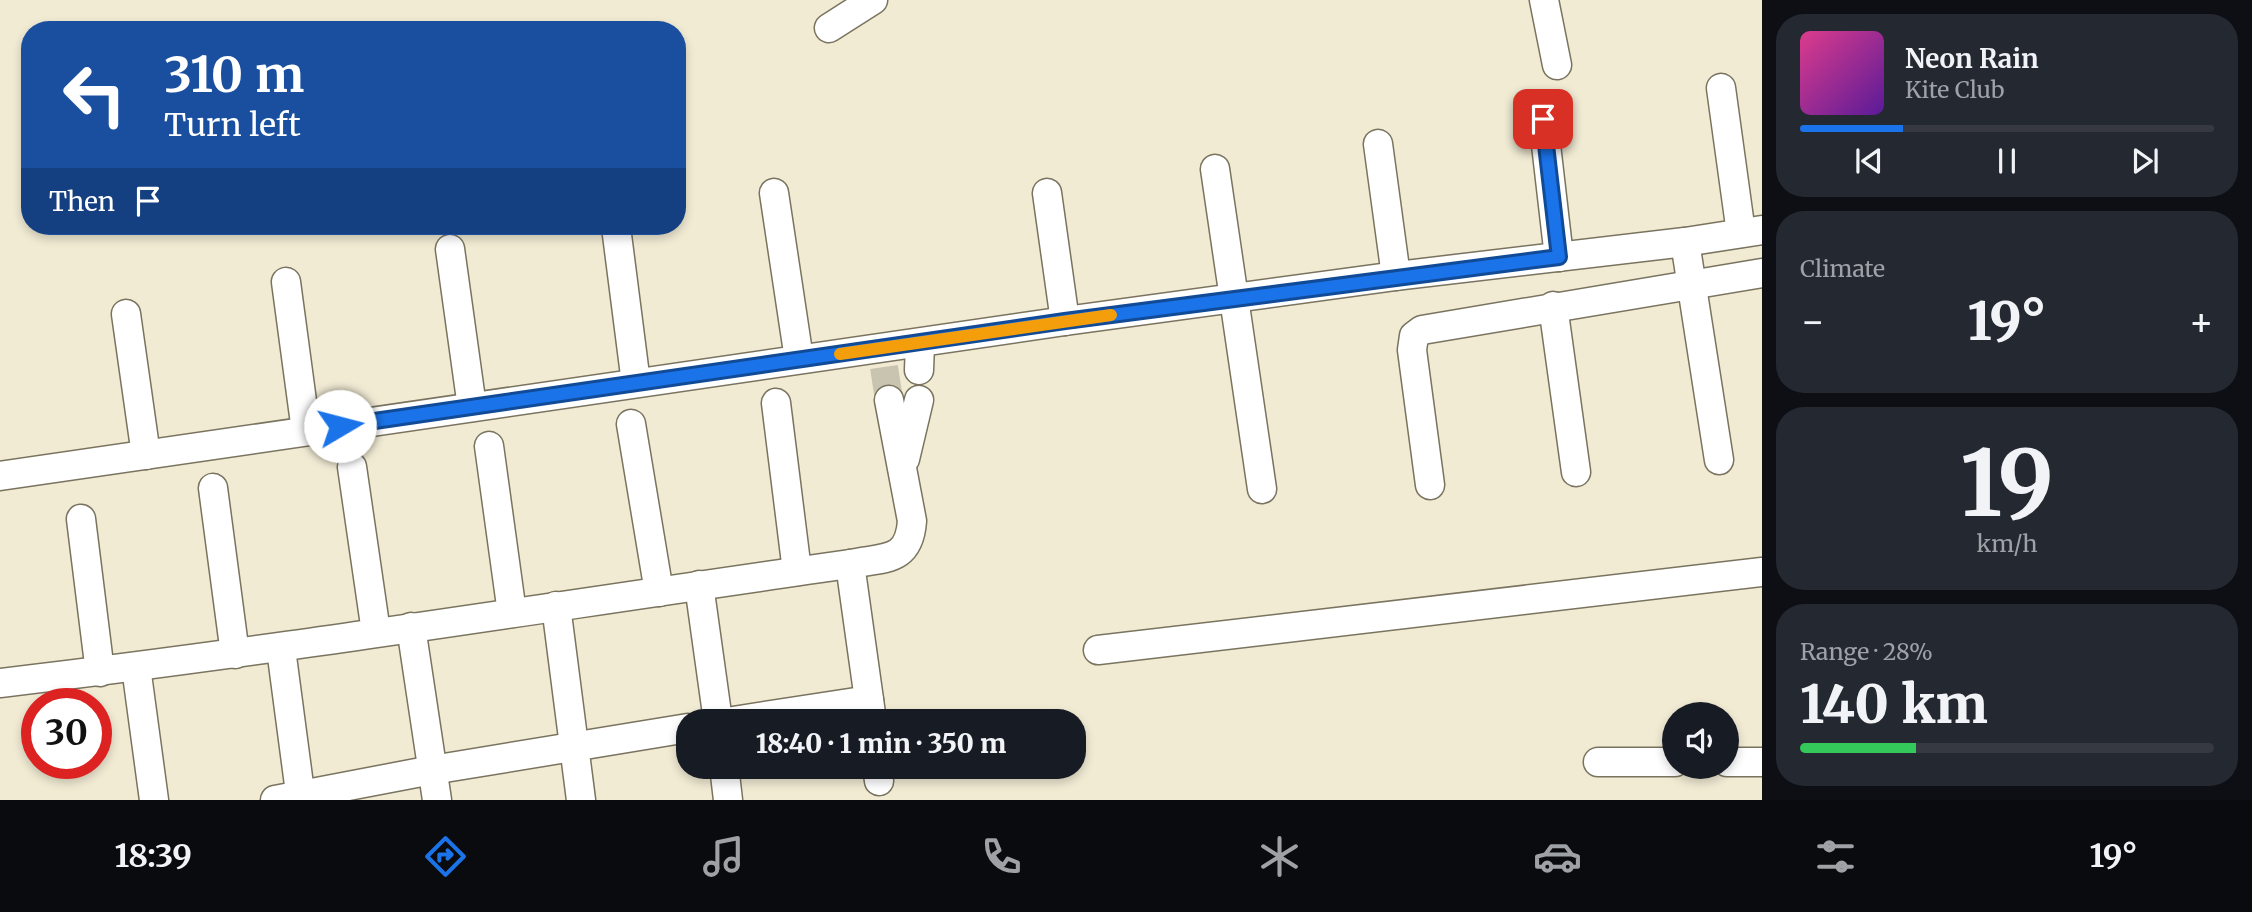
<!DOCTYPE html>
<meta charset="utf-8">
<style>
body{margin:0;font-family:Merriweather,serif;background:#242831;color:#f1f3f6;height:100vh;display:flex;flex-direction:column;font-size:26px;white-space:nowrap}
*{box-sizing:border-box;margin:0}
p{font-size:23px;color:#9ea1a6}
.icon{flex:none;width:38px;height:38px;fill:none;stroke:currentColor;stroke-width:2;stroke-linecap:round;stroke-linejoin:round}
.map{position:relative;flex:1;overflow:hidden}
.panel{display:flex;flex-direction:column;gap:14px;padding:14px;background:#0d0f14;width:490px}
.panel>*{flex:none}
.banner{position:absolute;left:21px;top:21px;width:665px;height:214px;border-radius:28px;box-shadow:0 4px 10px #0003;background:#1a4fa0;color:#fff;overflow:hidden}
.fabs{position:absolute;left:1662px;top:702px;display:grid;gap:14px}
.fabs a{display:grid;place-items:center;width:77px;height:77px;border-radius:50%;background:#171b24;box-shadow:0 4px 10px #0003;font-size:35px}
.speed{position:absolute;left:21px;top:688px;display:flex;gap:14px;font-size:35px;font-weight:700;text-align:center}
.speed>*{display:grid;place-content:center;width:91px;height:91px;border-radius:50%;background:#171b24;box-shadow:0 4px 10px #0003;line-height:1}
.speed .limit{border:10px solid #d22;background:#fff;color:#111}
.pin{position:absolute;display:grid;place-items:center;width:60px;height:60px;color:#fff;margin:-30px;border-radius:14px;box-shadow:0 4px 10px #0006}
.me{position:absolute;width:77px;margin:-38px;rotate:82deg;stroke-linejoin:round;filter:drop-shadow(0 0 5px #0008)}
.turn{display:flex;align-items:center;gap:24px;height:147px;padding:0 28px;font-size:32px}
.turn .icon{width:91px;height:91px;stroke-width:2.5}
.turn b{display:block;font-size:49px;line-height:60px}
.then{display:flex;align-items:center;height:66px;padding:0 28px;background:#0003;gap:14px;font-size:26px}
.big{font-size:52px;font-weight:800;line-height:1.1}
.panel .card{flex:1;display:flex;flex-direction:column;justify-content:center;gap:10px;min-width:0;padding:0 24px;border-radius:28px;background:#242831}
.panel .dial{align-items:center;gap:0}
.dial b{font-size:91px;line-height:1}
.song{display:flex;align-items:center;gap:21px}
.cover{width:84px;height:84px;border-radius:10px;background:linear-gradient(135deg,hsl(330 70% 55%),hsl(270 70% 35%))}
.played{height:7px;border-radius:4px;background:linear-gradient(90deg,#1a73e8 25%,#363941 25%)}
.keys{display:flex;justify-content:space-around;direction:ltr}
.heat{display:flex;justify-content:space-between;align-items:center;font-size:38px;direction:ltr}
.charge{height:10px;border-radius:5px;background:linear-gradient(90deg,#34c759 28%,#363941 0)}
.trip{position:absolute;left:676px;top:709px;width:410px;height:70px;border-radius:28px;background:#171b24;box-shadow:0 4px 10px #0003;font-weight:800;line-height:70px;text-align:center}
.tab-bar{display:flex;height:112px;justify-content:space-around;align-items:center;background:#090b0e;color:#9ea1a6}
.tab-bar .icon{width:49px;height:49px}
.tab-bar .on{color:#1a73e8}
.tab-bar b{font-size:32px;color:#f1f3f6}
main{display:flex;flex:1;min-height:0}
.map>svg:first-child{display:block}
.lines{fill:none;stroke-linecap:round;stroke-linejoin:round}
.minor-tunnel{stroke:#c9c4af;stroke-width:28;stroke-dasharray:28 14;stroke-linecap:butt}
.minor-casing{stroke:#79735f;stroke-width:31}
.minor{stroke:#fff;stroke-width:28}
.route-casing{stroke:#114b97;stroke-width:18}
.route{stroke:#1a73e8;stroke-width:12}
.slow{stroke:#f59e0b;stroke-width:12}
</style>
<main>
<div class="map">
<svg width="1762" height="800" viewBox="0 0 1762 800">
<rect width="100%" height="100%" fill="#f1ebd4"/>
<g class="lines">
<polyline class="minor-tunnel" points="884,367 889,400"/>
<g class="minor-casing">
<g id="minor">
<polyline points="1544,0 1557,65"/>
<polyline points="829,28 873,0"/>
<polyline points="1721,88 1741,233"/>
<polyline points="1543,119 1559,257"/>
<polyline points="1378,144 1396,276"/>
<polyline points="1215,169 1262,489"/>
<polyline points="774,193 799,359"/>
<polyline points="1047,193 1065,321"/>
<polyline points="616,227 636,383"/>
<polyline points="1685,242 1719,460"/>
<polyline points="450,249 472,407"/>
<polyline points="286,282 306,431"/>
<polyline points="1553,306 1576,472"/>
<polyline points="126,314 146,455"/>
<polyline points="919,370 920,344"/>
<polyline points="776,403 797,571"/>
<polyline points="631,424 659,592"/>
<polyline points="489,446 512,613"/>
<polyline points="905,459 919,400"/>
<polyline points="352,467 376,632"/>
<polyline points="0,476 1065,321 1396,276 1685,242 1762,230"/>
<polyline points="1430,485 1412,350 1414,336 1422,330 1762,273"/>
<polyline points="213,488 235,654"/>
<polyline points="81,519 100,672"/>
<polyline points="850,564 872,721"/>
<polyline points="699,585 718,721"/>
<polyline points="556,606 581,800"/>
<polyline points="411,627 437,800"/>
<polyline points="281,649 301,800"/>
<polyline points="1098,650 1762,572"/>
<polyline points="136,667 154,800"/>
<path d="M0,683C284,650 566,604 850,564C884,557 909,563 912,521L889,400"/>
<polyline points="733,721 869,700"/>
<polyline points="1598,762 1675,762"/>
<polyline points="1727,762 1762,762"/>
<polyline points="724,766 728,800"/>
<polyline points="877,766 879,781"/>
<polyline points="275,800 432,770 688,728"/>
</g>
</g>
<use href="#minor" class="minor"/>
</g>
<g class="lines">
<g class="route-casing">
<polyline id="route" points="340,426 1065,321 1559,257 1543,119"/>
</g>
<use href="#route" class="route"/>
<polyline class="slow" points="840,354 1111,315"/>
</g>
</svg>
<div class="fabs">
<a><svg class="icon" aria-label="sound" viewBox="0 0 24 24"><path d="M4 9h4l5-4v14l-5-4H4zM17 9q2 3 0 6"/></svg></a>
</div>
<div class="speed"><div class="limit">30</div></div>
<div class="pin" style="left:1543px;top:119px;background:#d93025"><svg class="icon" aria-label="arrive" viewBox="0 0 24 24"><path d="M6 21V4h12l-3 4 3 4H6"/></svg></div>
<svg class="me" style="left:340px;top:426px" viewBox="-20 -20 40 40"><circle r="19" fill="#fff"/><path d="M0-13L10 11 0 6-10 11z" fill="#1a73e8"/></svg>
<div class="trip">18:40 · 1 min · 350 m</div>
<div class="banner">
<div class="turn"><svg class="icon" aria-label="left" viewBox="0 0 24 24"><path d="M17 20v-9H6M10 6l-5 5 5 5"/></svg><div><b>310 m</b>Turn left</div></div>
<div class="then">Then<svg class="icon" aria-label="arrive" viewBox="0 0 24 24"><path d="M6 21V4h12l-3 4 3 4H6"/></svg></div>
</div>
</div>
<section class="panel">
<div class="card">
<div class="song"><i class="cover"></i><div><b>Neon Rain</b><p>Kite Club</p></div></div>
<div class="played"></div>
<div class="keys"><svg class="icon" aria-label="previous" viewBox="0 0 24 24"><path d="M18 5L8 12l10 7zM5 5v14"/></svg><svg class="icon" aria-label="pause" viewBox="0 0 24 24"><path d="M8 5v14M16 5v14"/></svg><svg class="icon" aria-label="next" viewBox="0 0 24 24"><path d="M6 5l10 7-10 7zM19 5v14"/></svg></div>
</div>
<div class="card"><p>Climate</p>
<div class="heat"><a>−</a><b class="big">19°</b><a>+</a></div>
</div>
<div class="card dial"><b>19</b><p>km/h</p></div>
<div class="card"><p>Range · 28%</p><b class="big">140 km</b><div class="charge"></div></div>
</section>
</main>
<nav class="tab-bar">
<b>18:39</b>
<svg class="icon on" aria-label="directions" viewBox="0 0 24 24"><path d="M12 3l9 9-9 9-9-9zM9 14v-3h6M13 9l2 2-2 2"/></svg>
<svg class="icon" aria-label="music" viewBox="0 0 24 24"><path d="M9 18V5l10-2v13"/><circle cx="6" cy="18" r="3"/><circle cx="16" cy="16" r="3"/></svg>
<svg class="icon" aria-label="phone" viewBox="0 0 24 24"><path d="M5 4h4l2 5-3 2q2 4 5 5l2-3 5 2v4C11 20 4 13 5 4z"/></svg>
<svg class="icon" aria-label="climate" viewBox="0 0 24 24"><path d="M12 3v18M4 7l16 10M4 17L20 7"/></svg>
<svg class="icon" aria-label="car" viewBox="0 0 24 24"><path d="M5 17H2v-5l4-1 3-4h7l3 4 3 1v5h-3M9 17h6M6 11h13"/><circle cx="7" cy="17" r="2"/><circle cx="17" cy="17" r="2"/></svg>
<svg class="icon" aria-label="filters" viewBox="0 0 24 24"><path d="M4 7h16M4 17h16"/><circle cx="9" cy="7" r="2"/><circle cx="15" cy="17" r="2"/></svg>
<b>19°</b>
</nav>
